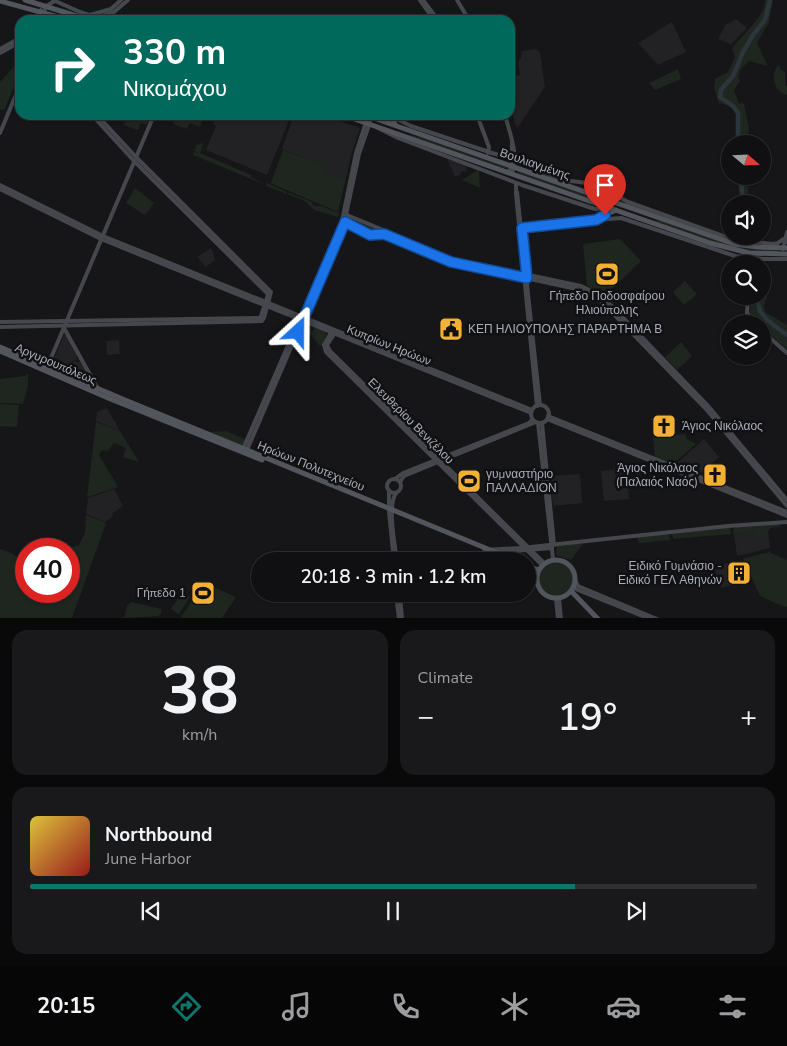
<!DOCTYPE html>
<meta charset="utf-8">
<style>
body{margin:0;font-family:"Nunito Sans",sans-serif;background:#19191b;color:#f1f3f6;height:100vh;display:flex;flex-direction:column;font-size:19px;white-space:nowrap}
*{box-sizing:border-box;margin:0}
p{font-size:16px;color:#9c9d9f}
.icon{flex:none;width:28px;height:28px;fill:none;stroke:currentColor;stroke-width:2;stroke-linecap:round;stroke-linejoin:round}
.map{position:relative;height:618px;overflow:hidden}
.drawer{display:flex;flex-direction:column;gap:12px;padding:12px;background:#09090a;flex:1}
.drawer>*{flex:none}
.banner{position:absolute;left:15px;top:15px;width:500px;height:105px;border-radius:15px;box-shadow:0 1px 4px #0004,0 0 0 1px #303032;background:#00695c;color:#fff;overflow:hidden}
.needle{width:32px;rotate:109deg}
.tools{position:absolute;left:721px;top:135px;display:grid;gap:10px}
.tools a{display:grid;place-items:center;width:50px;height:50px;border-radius:50%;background:#101012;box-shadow:0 1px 4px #0004,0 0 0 1px #303032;font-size:25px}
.speed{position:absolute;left:15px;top:538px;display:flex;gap:10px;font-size:25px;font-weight:700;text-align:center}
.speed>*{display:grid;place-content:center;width:65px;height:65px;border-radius:50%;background:#101012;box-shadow:0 1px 4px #0004,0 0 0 1px #303032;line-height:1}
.speed .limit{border:8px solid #d22;background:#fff;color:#111}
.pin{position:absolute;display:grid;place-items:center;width:42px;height:42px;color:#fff;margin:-51px -21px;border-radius:50% 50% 50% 0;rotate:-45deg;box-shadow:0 0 5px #0007}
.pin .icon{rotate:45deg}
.me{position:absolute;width:55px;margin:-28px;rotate:24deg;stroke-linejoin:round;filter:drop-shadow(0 0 4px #0008)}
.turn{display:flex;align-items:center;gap:18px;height:105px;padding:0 25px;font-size:22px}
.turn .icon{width:65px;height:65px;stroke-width:2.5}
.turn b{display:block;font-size:35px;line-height:42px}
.big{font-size:38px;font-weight:600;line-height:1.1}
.drawer .tile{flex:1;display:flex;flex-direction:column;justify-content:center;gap:8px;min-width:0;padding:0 18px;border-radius:15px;background:#19191b}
.drawer .dial{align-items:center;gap:0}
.dial b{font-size:65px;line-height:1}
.song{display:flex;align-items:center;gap:15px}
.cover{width:60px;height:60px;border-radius:8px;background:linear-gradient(135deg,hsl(50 70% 55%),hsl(0 70% 35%))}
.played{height:5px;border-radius:2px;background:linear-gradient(90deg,#0f766e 75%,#303032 75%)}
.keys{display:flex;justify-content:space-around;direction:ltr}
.heat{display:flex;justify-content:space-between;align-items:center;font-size:28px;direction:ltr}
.drawer .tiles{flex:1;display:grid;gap:12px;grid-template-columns:1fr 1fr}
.tile:last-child{grid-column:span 2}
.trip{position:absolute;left:251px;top:552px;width:285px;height:50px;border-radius:25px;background:#101012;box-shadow:0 1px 4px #0004,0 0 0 1px #303032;font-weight:600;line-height:50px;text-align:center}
.dock{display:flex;height:80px;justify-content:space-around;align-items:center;background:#060607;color:#9c9d9f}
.dock .icon{width:35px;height:35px}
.dock .on{color:#0f766e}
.dock b{font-size:22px;color:#f1f3f6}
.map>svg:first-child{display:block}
.built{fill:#222225}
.green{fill:#1e261f}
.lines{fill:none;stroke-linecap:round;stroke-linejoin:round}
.river{stroke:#2c353c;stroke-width:4.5}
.secondary{stroke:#45474d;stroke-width:4}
.primary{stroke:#53555c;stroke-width:5}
.route-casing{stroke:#114b97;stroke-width:12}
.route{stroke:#1a73e8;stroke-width:9}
.labels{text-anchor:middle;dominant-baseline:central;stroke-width:5;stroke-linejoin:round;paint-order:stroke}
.street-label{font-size:12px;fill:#a8adb8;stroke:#111113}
.poi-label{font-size:12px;fill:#a8adb8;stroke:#111113;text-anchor:start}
</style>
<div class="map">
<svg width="787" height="619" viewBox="0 0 787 619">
<rect width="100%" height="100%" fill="#161618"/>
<g class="built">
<polygon points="736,19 747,28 731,44 718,39 726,24 731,22 732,23 732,21"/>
<polygon points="672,22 686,52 658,65 638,43"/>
<polygon points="536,49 540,52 545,87 518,127 516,126 510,104 510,67 513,76 520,75 518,62 521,58 522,51"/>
<polygon points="217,115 291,115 267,175 206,150 216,126 213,124"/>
<polygon points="294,115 323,115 360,128 350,159 345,182 322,172 324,165 282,149"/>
<polygon points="448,159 466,165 467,169 466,172 463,171 461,172 461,174 455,177 448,161"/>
<polygon points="211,248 215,260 206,267 197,257"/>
<polygon points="66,334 78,355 76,356 78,360 70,362 62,371 51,366 64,335"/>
<polygon points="119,340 120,354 107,355 106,341"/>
<polygon points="107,408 120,431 96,421 97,412"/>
<polygon points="704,439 719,457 699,474 675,465"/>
<polygon points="626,469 629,499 604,501 601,471"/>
<polygon points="580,474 582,503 553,506 550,476"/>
<polygon points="114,489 123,506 112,514 113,516 105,522 86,514 88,498"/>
<polygon points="768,531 770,548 738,556 737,555 734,534"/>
<polygon points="738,561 748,581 721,588 714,566"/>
</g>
<g class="green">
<path d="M765,0H773L769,22L757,43L768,66L749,61L740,70L738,79L740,81L734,90L739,104L741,102L744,104L749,128L747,144H735L738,127L737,113L727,105L719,103L714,88L715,79L728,72L735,57L732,49C741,35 766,16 765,0Z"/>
<polygon points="20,60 20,73 4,110 0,109 0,82"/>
<path d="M779,64L780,69L785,72V85L787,86V95C773,91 770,74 779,64Z"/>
<polygon points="678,69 681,79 655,90 649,83"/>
<polygon points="134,115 142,115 150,118 147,125 141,123 138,130 124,125 126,118 131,120"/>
<polygon points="183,115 191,115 202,120 200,127 190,123 187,129 173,124 176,117 182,119"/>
<polygon points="405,134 425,138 508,167 507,169"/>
<polygon points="200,143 203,144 200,153 251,175 251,177 263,184 198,157 198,155 197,157 193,155 194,152 199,153 194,151 197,144 199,145"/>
<polygon points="283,150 325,165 322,172 342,180 347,163 348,163 349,165 338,212 268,182 271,183"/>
<polygon points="478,170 479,170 480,188 462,180"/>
<polygon points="515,170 604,201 603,203 520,174"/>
<polygon points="737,176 747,176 749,204 741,204"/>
<polygon points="267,183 287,192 287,194 290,193 312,202 313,205 319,207 319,205 339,213 338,217 314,210 305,201 266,186"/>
<polygon points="135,188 154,203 145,215 126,203"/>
<polygon points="348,218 382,231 383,232 369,233 347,222"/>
<path d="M649,220L661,221C699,235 736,249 777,250V252H752L723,246Z"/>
<polygon points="620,239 641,261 605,296 587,286 583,244"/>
<polygon points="685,281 697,294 684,305 673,292"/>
<polygon points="763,294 767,297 764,305 765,312 787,325 787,349 763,329 762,324 758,324 750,313 751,296 762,296"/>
<polygon points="304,325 311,327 312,333 314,327 327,333 323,345 320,346 311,335 302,331"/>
<polygon points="681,342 692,356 677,370 665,357"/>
<polygon points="70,362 82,362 87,373 83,377 78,375 77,378 62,371 65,364"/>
<polygon points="28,374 28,386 23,404 0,403 0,379 25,376"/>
<polygon points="0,404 19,405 17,427 0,426"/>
<polygon points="657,417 660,433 672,432 673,435 685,434 687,439 696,444 673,464 655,457 651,418"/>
<polygon points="96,422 120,431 139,462 123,457 126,448 114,443 108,451 102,450 99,455 118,487 87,497"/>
<polygon points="226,431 245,439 242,446 209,432"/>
<polygon points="86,515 106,523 72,618 0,618 0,549 12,553 19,559 26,558 26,591 69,591 69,549 43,549 55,546 73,547 79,545 85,533"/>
<polygon points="774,523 782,526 771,528 768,531 768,537 757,537 757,532 733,534 734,527"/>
<polygon points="722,528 730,528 731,534 673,539 672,534"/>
<polygon points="665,534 669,535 670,540 639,543 637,537"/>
<polygon points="584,542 571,560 556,555 557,546"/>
<polygon points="769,552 787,560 787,607 780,605 760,596 743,559"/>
<circle cx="556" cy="578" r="18"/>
<polygon points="204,583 236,597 222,618 183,618 181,617"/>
<polygon points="181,594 190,597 179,614 171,609"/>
<polygon points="131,602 161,609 161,612 159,616 124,618 127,606"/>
</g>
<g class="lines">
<g class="river">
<polyline points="738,144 738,113 733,106 720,97 721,90 733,76 743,52 753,35 765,20 770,0"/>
<polyline points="741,176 742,195 745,204"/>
<polyline points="757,299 760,311 767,320 787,335"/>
</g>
<g class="secondary">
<polyline points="53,0 80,12 105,20"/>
<polyline points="420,0 434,20"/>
<polyline points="423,0 438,20"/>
<polyline points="457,0 469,20"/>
<polyline points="90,15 111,9 121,0"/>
<polyline points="97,18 114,12 128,0"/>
<polyline points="38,20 41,10"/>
<polyline points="42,20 46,6 55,1"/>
<polyline points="0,49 20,38"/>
<polyline points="0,53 20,42"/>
<polyline points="477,115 489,147 488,153"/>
<path d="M505,115C510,134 519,155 512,174"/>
<polyline points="391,116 411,126 492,153 505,157 511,155"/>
<polyline points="378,128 398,138 522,185 595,209 608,208"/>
<polyline points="0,133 20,85"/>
<polyline points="515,160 563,180 595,184 628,202 723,236 745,241 773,244 778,243 783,239 787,242"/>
<polyline points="509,173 512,163 512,143"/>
<polyline points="516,183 516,194 537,406"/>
<polyline points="0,185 103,236 532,410"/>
<polyline points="0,189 101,239 531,413"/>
<polyline points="517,192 540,405"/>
<polyline points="347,215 453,259 581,286 603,297 709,407 787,500"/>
<polyline points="596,220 621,218 735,256 763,259 787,259"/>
<polyline points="342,221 370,235 384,234 451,262 581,290 598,298 706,409 787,506"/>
<polyline points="521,229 599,220 606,214 610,201"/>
<polyline points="783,249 787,232"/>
<polyline points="748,296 747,313 756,324"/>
<polyline points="0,322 260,318 261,316 268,295 267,293 134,161 92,115"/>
<polyline points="0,327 262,321 264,318 271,292 136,157 97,115"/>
<polyline points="64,328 98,389"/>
<polyline points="332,331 324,345 326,352 542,565"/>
<polyline points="762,331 787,353"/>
<polyline points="335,333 327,345 330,351 543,562"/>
<polyline points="41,365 45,359 51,358 154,115"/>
<polyline points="85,383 83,380 84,377 88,375 91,376"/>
<circle cx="540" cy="414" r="9"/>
<polyline points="548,416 787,512"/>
<polyline points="547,419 787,516"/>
<polyline points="538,423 553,559"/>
<polyline points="542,423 554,545"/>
<polyline points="243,449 342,221 356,153 368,116"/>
<polyline points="247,450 344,224 359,154 370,122"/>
<polyline points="395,479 403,473 529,423 532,420"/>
<circle cx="394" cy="486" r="7"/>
<polyline points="400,482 404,476 536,422"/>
<polyline points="389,490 389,512 394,561"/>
<path d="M396,493C387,506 395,545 397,561"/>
<polyline points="484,550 521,548 728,526 787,522"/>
<polyline points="491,553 552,548"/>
<polyline points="575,580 578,586 657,619"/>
<polyline points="573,588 650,619"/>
<polyline points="396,594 399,619"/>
<polyline points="400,594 402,619"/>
<polyline points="556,598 558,619"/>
<polyline points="559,598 561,619"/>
</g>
<g class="primary">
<polyline points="25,0 90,20"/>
<polyline points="0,1 69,20"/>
<polyline points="343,115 710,243 749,253 787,254"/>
<polyline points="365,115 734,244 758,247 787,248"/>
<polyline points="390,115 395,124"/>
<polyline points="602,187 606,199"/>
<polyline points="605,215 616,210"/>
<polyline points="0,347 125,400 517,561"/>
<polyline points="0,351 108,398 262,460"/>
<circle cx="556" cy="579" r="19"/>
<polyline points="528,566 538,570"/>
<polyline points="571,591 598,619"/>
</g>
</g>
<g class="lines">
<g class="route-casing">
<polyline id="route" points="298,332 345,222 370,235 384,234 451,262 527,278 522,228 596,220 605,215"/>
</g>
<use href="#route" class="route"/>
</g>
<defs>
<g id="stadium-square" transform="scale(1.25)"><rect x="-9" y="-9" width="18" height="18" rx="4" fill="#f2b134" stroke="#111113"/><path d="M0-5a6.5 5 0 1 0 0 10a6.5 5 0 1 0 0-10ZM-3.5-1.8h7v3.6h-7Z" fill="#111"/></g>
<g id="civic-square" transform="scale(1.25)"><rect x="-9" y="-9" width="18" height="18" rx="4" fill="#f2b134" stroke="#111113"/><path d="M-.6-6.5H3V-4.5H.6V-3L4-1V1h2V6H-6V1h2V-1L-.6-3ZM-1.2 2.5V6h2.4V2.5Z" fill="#111"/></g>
<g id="church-square" transform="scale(1.25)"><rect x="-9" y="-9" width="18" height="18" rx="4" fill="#f2b134" stroke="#111113"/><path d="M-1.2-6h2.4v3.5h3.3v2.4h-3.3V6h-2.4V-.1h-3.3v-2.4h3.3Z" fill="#111"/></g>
<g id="building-square" transform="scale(1.25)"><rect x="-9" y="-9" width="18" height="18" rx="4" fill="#f2b134" stroke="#111113"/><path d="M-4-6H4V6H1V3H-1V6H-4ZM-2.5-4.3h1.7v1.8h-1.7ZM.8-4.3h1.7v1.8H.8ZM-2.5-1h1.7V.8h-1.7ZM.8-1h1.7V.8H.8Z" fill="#111"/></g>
</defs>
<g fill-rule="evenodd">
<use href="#stadium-square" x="607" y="274"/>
<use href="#civic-square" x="451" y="329"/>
<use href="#church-square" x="664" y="426"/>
<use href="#church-square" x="715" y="475"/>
<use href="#stadium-square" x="469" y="481"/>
<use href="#building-square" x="739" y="573"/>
<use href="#stadium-square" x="203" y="593"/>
</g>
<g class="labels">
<g class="street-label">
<text transform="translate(535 164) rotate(19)">Βουλιαγμένης</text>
<text transform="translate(389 345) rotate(22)">Κυπρίων Ηρώων</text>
<text transform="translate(56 364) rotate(23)">Αργυρουπόλεως</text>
<text transform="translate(411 421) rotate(45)">Ελευθερίου Βενιζέλου</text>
<text transform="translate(311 466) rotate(22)">Ηρώων Πολυτεχνείου</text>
</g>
<g class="poi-label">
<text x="607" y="296" text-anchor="middle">Γήπεδο Ποδοσφαίρου<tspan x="607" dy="14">Ηλιούπολης</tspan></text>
<text x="468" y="329">ΚΕΠ ΗΛΙΟΥΠΟΛΗΣ ΠΑΡΑΡΤΗΜΑ Β</text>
<text x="682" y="426">Άγιος Νικόλαος</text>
<text x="698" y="468" text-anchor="end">Άγιος Νικόλαος<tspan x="698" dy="14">(Παλαιός Ναός)</tspan></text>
<text x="486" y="474">γυμναστήριο<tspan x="486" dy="14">ΠΑΛΛΑΔΙΟΝ</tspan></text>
<text x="722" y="566" text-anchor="end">Ειδικό Γυμνάσιο -<tspan x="722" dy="14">Ειδικό ΓΕΛ Αθηνών</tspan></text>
<text x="186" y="593" text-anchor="end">Γήπεδο 1</text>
</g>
</g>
</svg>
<div class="tools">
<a><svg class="needle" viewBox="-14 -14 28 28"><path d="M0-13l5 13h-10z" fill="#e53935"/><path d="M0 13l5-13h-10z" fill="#9c9d9f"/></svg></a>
<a><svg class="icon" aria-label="sound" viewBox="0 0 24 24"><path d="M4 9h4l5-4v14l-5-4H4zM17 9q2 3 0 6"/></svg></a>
<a><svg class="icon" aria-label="search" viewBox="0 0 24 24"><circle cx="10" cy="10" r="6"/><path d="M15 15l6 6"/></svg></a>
<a><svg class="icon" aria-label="layers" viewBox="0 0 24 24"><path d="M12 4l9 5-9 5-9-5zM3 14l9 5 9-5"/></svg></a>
</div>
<div class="speed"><div class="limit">40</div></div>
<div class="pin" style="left:605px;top:215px;background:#d93025"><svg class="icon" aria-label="arrive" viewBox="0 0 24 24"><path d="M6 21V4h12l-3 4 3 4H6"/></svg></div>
<svg class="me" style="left:298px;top:332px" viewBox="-20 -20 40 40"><path d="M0-17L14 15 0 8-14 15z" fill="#1a73e8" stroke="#fff" stroke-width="4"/></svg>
<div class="trip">20:18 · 3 min · 1.2 km</div>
<div class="banner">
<div class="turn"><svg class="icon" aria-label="right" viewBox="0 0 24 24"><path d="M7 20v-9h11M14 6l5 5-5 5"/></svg><div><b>330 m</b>Νικομάχου</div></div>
</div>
</div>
<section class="drawer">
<div class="tiles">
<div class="tile dial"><b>38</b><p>km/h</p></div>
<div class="tile"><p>Climate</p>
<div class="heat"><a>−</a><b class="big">19°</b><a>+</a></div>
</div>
<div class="tile">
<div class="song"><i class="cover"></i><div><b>Northbound</b><p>June Harbor</p></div></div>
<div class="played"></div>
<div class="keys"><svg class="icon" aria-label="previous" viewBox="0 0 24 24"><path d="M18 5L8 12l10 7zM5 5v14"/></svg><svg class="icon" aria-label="pause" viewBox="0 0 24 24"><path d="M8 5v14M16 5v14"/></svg><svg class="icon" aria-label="next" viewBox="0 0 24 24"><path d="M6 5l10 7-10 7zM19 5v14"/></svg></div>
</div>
</div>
</section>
<nav class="dock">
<b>20:15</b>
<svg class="icon on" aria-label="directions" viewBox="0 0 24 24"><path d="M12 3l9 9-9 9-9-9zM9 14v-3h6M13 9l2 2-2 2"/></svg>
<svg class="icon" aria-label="music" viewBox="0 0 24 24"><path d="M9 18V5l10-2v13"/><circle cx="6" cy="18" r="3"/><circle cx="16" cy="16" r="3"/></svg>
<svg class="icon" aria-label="phone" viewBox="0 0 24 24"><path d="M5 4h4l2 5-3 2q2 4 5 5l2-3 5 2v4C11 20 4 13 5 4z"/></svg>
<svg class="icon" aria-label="climate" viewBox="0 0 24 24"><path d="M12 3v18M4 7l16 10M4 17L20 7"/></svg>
<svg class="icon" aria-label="car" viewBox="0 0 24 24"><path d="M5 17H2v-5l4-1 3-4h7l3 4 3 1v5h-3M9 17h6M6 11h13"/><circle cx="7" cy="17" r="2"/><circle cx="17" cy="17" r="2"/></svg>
<svg class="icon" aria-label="filters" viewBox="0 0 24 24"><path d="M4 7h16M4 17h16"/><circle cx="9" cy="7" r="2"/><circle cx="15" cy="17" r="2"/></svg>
</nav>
